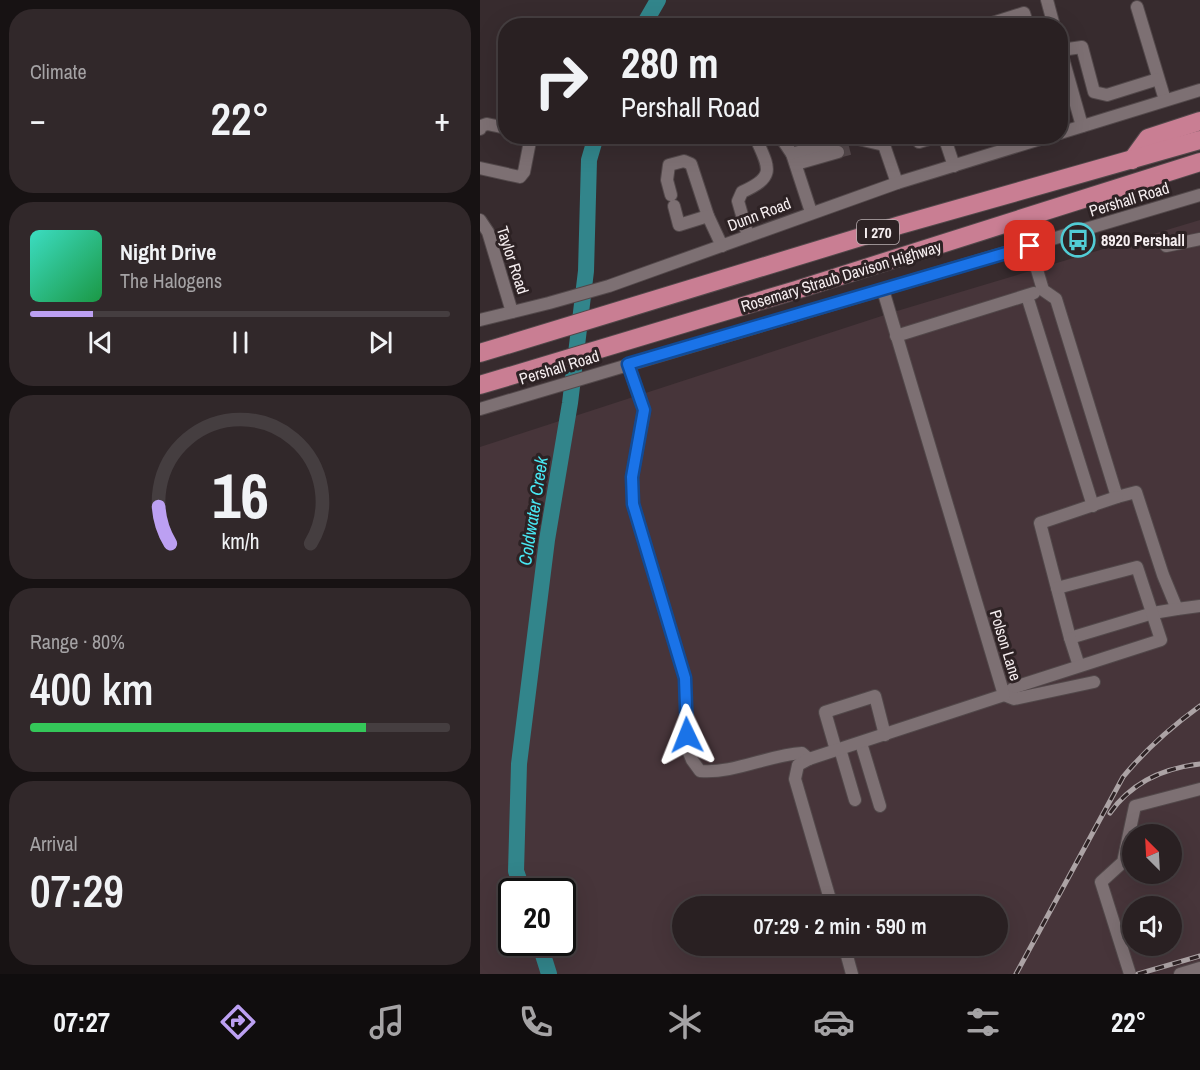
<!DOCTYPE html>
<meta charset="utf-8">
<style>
body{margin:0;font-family:"Archivo Narrow",sans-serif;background:#31282a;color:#f1f3f6;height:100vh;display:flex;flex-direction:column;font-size:22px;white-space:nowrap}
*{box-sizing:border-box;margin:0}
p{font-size:20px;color:#a5a3a5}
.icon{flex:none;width:33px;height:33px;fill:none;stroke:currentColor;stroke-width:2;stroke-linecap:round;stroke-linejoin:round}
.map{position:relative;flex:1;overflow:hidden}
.panel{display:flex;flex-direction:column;gap:9px;padding:9px;background:#171213;width:480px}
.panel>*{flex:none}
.guide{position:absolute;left:18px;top:18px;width:570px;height:126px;border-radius:24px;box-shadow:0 6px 24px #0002,0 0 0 2px #453e40;background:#292022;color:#f1f3f6;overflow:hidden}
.needle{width:39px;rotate:336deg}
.controls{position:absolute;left:642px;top:824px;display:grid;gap:12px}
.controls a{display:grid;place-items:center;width:60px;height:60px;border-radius:50%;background:#292022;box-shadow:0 6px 24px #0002,0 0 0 2px #453e40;font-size:30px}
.speed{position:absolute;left:18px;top:878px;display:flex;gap:12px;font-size:30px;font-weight:700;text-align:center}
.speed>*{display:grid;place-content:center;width:78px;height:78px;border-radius:50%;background:#292022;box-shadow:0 6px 24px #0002,0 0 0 2px #453e40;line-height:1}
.speed .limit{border:3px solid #111;border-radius:9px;background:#fff;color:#111}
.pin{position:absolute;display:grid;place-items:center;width:51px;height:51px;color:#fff;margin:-26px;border-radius:12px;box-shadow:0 3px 9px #0006}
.me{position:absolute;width:66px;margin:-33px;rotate:358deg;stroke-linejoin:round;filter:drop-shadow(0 0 4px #0008)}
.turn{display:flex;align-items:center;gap:21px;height:126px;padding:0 24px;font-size:27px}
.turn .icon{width:78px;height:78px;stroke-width:2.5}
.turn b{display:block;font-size:42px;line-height:51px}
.big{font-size:45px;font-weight:600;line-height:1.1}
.panel .tile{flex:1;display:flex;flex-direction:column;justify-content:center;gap:9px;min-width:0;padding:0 21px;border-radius:24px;background:#31282a}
.panel .dial{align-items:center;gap:0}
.dial svg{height:156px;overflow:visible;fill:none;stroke:#453e40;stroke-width:7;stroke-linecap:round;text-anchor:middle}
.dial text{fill:#f1f3f6;stroke:none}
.song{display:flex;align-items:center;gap:18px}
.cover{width:72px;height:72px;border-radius:9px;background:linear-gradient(135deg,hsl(170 70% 55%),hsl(140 70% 35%))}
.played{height:6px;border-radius:3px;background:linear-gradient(90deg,#bca0f2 15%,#453e40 15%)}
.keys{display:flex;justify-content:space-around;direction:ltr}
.heat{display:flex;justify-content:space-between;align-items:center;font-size:33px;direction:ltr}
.charge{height:9px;border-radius:4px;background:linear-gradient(90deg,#34c759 80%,#453e40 0)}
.trip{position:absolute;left:192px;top:896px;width:336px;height:60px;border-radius:30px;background:#292022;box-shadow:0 6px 24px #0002,0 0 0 2px #453e40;font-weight:600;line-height:60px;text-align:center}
.tab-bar{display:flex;height:96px;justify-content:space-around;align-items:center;background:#100d0e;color:#a5a3a5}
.tab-bar .icon{width:42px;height:42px}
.tab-bar .on{color:#bca0f2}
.tab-bar b{font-size:27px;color:#f1f3f6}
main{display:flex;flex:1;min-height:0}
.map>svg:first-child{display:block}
.built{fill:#47353a;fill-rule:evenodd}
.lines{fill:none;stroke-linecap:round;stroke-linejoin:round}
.river{stroke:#32858b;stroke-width:16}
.minor-tunnel{stroke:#54484b;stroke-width:12;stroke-dasharray:12 6;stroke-linecap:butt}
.minor-casing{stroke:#52484a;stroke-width:14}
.highway-casing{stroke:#52484a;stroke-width:20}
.minor{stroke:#7d7073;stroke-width:12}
.highway{stroke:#c97e93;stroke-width:18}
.rail-casing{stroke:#aca3a5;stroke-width:5}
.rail{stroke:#2d2224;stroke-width:3;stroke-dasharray:9;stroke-linecap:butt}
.route-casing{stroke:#114b97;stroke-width:15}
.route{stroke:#1a73e8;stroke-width:10}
.labels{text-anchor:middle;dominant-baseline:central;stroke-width:6;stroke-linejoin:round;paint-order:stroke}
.shield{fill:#2d2224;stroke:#bab1b3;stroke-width:1.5}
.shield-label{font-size:15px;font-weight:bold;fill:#f6eef0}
.street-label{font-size:16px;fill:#f6eef0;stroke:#2d2224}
.poi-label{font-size:16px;font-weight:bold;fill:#f6eef0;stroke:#2d2224;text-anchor:start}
.water-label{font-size:18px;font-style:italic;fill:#48e8f3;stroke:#2d2224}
</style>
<main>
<section class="panel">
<div class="tile"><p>Climate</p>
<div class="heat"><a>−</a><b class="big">22°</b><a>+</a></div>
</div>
<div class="tile">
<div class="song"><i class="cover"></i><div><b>Night Drive</b><p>The Halogens</p></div></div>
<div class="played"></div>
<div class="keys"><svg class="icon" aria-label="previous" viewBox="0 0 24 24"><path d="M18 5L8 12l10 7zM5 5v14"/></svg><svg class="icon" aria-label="pause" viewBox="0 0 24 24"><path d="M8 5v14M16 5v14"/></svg><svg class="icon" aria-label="next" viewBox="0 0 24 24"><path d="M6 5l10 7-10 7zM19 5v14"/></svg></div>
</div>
<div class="tile dial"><svg viewBox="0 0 100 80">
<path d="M14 69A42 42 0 1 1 86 69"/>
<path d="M14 69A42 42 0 0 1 8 50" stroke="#bca0f2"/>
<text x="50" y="56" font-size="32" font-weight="700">16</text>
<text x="50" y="72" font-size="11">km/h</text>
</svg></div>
<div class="tile"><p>Range · 80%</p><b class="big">400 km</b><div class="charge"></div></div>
<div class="tile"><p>Arrival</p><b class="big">07:29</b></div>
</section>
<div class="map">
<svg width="720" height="974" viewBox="0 0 720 974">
<rect width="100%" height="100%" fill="#372b2e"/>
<path class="built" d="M720,220V974H0V447L417,311ZM652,834H692V873H652ZM32,891H82V942H32ZM202,906H518V945H202ZM652,906H692V945H652Z"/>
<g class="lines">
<g class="river">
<polyline points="163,26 178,0"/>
<polyline points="43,891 36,871 39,764 67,540 90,403 106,271 109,160 116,136"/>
<polyline points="59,942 69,974"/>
</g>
<polyline class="minor-tunnel" points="358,152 373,148"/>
<g class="minor-casing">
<g id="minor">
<polyline points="567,0 574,26"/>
<polyline points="657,7 685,100"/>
<polyline points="503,26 544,13 548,26"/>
<polyline points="580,48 602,126"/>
<polyline points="581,50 602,47 614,92 627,95 678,79"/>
<polyline points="0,129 1,126 7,124 26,128"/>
<polyline points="580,133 720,90"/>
<polyline points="300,136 312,154 331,212"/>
<polyline points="438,136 439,142 459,136"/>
<polyline points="464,136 474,166"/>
<polyline points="312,154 370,137 404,145 417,183"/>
<polyline points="316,164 358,152"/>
<polyline points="0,168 40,177 44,172 51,136"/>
<polyline points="191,195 187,180 189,165 204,161 211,164 228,216 242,246"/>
<polyline points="194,206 199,225 228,216"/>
<polyline points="0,220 8,232 32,312"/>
<path d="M268,236L258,201L262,192C298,176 288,167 275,136"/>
<polyline points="550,246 563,290 576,299 637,497 656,492 683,575 697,609 720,606"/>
<polyline points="686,246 720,239"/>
<polyline points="547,296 613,506"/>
<polyline points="0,320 69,303 129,286 417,183 570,136"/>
<polyline points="416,336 554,293"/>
<path d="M148,364L164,410L152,477L153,504L205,678L207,748L212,760L220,771C254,774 288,755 322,753L329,759"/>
<polyline points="0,409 720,195"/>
<polyline points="637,497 560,523 590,638 673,613 697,609"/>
<polyline points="590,638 599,666"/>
<polyline points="524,695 535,687 681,640 657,567 577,588"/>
<polyline points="524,695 534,699 614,682"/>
<polyline points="381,743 400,806"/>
<polyline points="360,749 375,800"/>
<polyline points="356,750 345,712 395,696 405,735"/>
<polyline points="352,906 315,779 318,765 329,759 524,695 403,290"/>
<polyline points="364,945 372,974"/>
<polyline points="650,974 621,882 643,862 655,806 720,789"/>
<polyline points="700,974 720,968"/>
</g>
</g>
<g class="highway-casing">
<g id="highway">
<polyline points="652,160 668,138 720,121"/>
<polyline points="0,353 420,225 720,140"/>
<polyline points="0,385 316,290 720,162"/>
</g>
</g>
<use href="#minor" class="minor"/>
<use href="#highway" class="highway"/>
<g class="rail-casing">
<g id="rail">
<path d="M630,813C651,783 684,768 720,764"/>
<path d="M536,974L643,777C666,749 691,727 720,706"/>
<polyline points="658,974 720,956"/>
</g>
</g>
<use href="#rail" class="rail"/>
</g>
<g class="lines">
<g class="route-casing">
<polyline id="route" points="207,735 205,678 153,504 152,477 164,410 148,364 550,246"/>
</g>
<use href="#route" class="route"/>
</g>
<defs>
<g id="bus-ring" transform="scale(1.725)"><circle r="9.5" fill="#2d2224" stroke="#52ccd5" stroke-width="1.5"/><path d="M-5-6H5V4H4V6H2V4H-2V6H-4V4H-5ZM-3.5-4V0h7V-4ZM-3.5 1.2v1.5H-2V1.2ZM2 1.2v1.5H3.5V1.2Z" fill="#52ccd5"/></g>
</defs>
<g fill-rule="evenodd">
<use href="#bus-ring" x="598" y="240"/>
</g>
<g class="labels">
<rect class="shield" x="377" y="220" width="42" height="24" rx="4.5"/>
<g class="shield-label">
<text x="398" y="232">I 270</text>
</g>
<g class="street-label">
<text transform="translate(649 199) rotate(-17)">Pershall Road</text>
<text transform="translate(279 214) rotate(-21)">Dunn Road</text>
<text transform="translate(33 260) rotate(72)">Taylor Road</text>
<text transform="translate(361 276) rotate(-17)">Rosemary Straub Davison Highway</text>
<text transform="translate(79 367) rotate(-17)">Pershall Road</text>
<text transform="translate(526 645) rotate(73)">Polson Lane</text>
</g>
<g class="poi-label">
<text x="621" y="240">8920 Pershall</text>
</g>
<g class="water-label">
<text transform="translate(53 511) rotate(-81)">Coldwater Creek</text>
</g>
</g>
</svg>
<div class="controls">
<a><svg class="needle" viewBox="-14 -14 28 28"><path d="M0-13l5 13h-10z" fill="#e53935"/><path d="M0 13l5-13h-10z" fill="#a5a3a5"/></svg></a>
<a><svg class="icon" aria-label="sound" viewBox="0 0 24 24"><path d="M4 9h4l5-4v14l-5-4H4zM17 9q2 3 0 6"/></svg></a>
</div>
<div class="speed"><div class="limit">20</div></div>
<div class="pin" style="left:550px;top:246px;background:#d93025"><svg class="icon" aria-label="arrive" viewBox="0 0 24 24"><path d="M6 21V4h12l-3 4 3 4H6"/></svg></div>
<svg class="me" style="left:207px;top:735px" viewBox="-20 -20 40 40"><path d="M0-17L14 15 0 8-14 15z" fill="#1a73e8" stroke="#fff" stroke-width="4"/></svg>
<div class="trip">07:29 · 2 min · 590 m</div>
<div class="guide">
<div class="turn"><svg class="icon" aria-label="right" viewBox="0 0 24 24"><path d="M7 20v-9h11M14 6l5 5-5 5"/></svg><div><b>280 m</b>Pershall Road</div></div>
</div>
</div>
</main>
<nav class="tab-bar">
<b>07:27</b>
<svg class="icon on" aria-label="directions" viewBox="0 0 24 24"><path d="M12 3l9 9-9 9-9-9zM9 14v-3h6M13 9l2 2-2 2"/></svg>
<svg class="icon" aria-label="music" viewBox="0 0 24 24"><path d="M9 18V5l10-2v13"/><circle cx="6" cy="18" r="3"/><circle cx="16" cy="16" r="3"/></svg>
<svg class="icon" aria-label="phone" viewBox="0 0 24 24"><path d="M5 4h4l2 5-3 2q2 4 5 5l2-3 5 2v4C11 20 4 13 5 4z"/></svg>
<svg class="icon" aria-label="climate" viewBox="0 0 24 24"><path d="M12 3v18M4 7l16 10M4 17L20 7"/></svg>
<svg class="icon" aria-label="car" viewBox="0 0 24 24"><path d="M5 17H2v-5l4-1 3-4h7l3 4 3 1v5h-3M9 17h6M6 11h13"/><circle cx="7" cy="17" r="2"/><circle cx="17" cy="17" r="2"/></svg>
<svg class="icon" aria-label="filters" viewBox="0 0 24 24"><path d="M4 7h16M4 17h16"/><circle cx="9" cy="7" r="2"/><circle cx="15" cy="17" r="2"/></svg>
<b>22°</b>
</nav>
